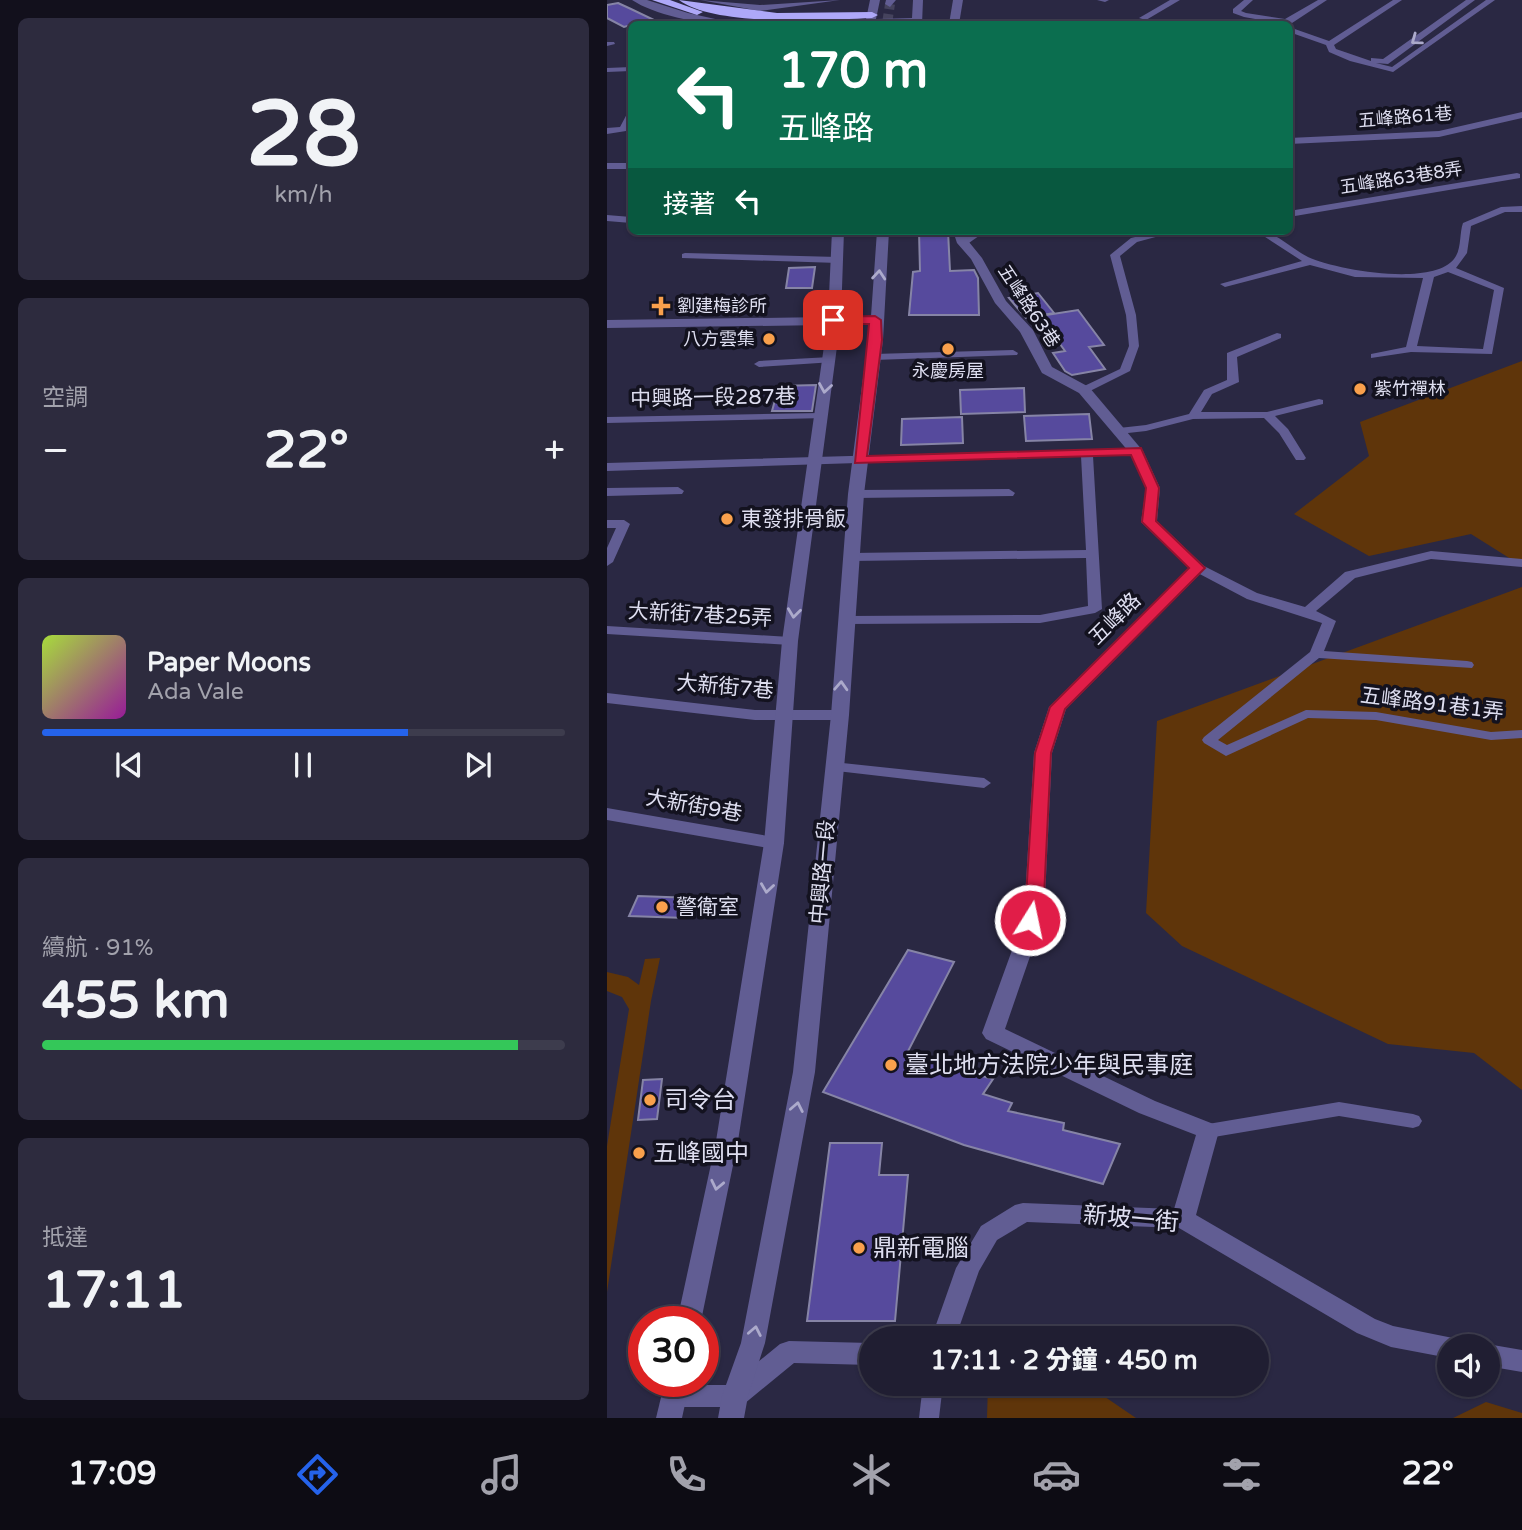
<!DOCTYPE html>
<html lang="zh-TW">
<meta charset="utf-8">
<style>
body{margin:0;font-family:"Varela Round","Noto Sans TC",sans-serif;background:#2d2b3e;color:#f1f3f6;height:100vh;display:flex;flex-direction:column;font-size:26px;white-space:nowrap}
*{box-sizing:border-box;margin:0}
p{font-size:23px;color:#a2a2ac}
.icon{flex:none;width:38px;height:38px;fill:none;stroke:currentColor;stroke-width:2;stroke-linecap:round;stroke-linejoin:round}
.map{position:relative;flex:1;overflow:hidden}
.side{display:flex;flex-direction:column;gap:18px;padding:18px;background:#12101c;width:607px}
.side>*{flex:none}
.hud{position:absolute;left:21px;top:21px;width:665px;height:214px;border-radius:10px;box-shadow:0 2px 5px #0004,0 0 0 2px #3d3c4d;background:#0b6e4f;color:#fff;overflow:hidden}
.controls{position:absolute;left:830px;top:1334px;display:grid;gap:14px}
.controls a{display:grid;place-items:center;width:63px;height:63px;border-radius:50%;background:#201e32;box-shadow:0 2px 5px #0004,0 0 0 2px #3d3c4d;font-size:35px}
.speed{position:absolute;left:21px;top:1306px;display:flex;gap:14px;font-size:35px;font-weight:700;text-align:center}
.speed>*{display:grid;place-content:center;width:91px;height:91px;border-radius:50%;background:#201e32;box-shadow:0 2px 5px #0004,0 0 0 2px #3d3c4d;line-height:1}
.speed .limit{border:10px solid #d22;background:#fff;color:#111}
.pin{position:absolute;display:grid;place-items:center;width:60px;height:60px;color:#fff;margin:-30px;border-radius:14px;box-shadow:0 4px 10px #0006}
.me{position:absolute;width:77px;margin:-38px;rotate:10deg;stroke-linejoin:round;filter:drop-shadow(0 0 5px #0008)}
.turn{display:flex;align-items:center;gap:24px;height:147px;padding:0 35px;font-size:32px}
.turn .icon{width:91px;height:91px;stroke-width:2.5}
.turn b{display:block;font-size:49px;line-height:60px}
.then{display:flex;align-items:center;height:66px;padding:0 35px;background:#0003;gap:14px;font-size:26px}
.big{font-size:52px;font-weight:800;line-height:1.1}
.side .card{flex:1;display:flex;flex-direction:column;justify-content:center;gap:10px;min-width:0;padding:0 24px;border-radius:10px;background:#2d2b3e}
.side .dial{align-items:center;gap:0}
.dial b{font-size:91px;line-height:1}
.song{display:flex;align-items:center;gap:21px}
.cover{width:84px;height:84px;border-radius:10px;background:linear-gradient(135deg,hsl(80 70% 55%),hsl(300 70% 35%))}
.played{height:7px;border-radius:4px;background:linear-gradient(90deg,#2563eb 70%,#3d3c4d 70%)}
.keys{display:flex;justify-content:space-around;direction:ltr}
.heat{display:flex;justify-content:space-between;align-items:center;font-size:38px;direction:ltr}
.charge{height:10px;border-radius:5px;background:linear-gradient(90deg,#34c759 91%,#3d3c4d 0)}
.trip{position:absolute;left:252px;top:1326px;width:410px;height:70px;border-radius:35px;background:#201e32;box-shadow:0 2px 5px #0004,0 0 0 2px #3d3c4d;font-weight:800;line-height:70px;text-align:center}
.tabs{display:flex;height:112px;justify-content:space-around;align-items:center;background:#0d0c14;color:#a2a2ac}
.tabs .icon{width:49px;height:49px}
.tabs .current{color:#2563eb}
.tabs b{font-size:32px;color:#f1f3f6}
main{display:flex;flex:1;min-height:0}
.map>svg:first-child{display:block}
.green{fill:#5f350a}
.building{fill:#564a9d;stroke:#8684a6;stroke-width:2}
.lines{fill:none;stroke-linecap:round;stroke-linejoin:round}
.tertiary-tunnel{stroke:#45435d;stroke-width:10;stroke-dasharray:10 5;stroke-linecap:butt}
.service{fill:#615d93;fill-rule:evenodd}
.minor{fill:#615d93;fill-rule:evenodd}
.tertiary{fill:#615d93;fill-rule:evenodd}
.motorway{fill:#aea8f8;fill-rule:evenodd}
.oneway{stroke:#acaacb}
.route{fill:#e11d48;stroke:#92132f;stroke-width:2}
.poi-dot{fill:#f9a04c;stroke:#13121f;stroke-width:2.5}
.labels{text-anchor:middle;dominant-baseline:central;stroke-width:7;stroke-linejoin:round;paint-order:stroke}
.far-street-label{font-size:18px;fill:#dedef0;stroke:#13121f}
.far-poi-label{font-size:18px;fill:#dedef0;stroke:#13121f;text-anchor:start}
.street-label{font-size:21px;fill:#dedef0;stroke:#13121f}
.poi-label{font-size:21px;fill:#dedef0;stroke:#13121f;text-anchor:start}
.near-poi-label{font-size:24px;fill:#dedef0;stroke:#13121f;text-anchor:start}
.near-street-label{font-size:24px;fill:#dedef0;stroke:#13121f}
</style>
<main>
<section class="side">
<div class="card dial"><b>28</b><p>km/h</p></div>
<div class="card"><p>空調</p>
<div class="heat"><a>−</a><b class="big">22°</b><a>+</a></div>
</div>
<div class="card">
<div class="song"><i class="cover"></i><div><b>Paper Moons</b><p>Ada Vale</p></div></div>
<div class="played"></div>
<div class="keys"><svg class="icon" aria-label="previous" viewBox="0 0 24 24"><path d="M18 5L8 12l10 7zM5 5v14"/></svg><svg class="icon" aria-label="pause" viewBox="0 0 24 24"><path d="M8 5v14M16 5v14"/></svg><svg class="icon" aria-label="next" viewBox="0 0 24 24"><path d="M6 5l10 7-10 7zM19 5v14"/></svg></div>
</div>
<div class="card"><p>續航 · 91%</p><b class="big">455 km</b><div class="charge"></div></div>
<div class="card"><p>抵達</p><b class="big">17:11</b></div>
</section>
<div class="map">
<svg width="915" height="1418" viewBox="0 0 915 1418">
<rect width="100%" height="100%" fill="#2a2843"/>
<g class="green">
<polygon points="915,361 915,566 864,534 762,556 687,514 762,456 753,422"/>
<polygon points="915,587 915,1090 867,1053 781,1044 575,946 539,913 550,721"/>
<polygon points="53,958 44,1001 0,1292 0,1146 22,1009 15,997 0,991 0,972 21,977 32,985 38,959"/>
<polygon points="381,1384 479,1384 529,1418 380,1418"/>
<polygon points="879,1402 915,1413 915,1418 846,1418"/>
</g>
<g class="building">
<polygon points="11,3 24,9 45,19 17,27 0,18 0,5"/>
<polygon points="312,231 341,231 343,271 367,270 371,278 372,315 302,315 306,272 313,271"/>
<polygon points="208,267 205,288 179,288 182,268"/>
<polygon points="431,293 447,313 419,318 402,298"/>
<polygon points="471,310 497,345 482,347 498,369 465,375 458,371 446,353 458,351 433,316"/>
<polygon points="209,385 205,411 165,411 172,386"/>
<polygon points="417,388 418,412 354,414 353,390"/>
<polygon points="482,414 485,439 419,441 417,416"/>
<polygon points="355,417 356,443 294,445 295,419"/>
<polygon points="31,896 86,898 79,918 22,916"/>
<polygon points="301,950 347,962 299,1055 386,1079 376,1094 405,1103 401,1111 457,1123 456,1130 513,1144 496,1184 357,1145 216,1092"/>
<polygon points="55,1079 50,1119 31,1120 36,1080"/>
<polygon points="223,1143 275,1143 272,1175 301,1175 288,1321 200,1321"/>
</g>
<g class="lines">
<polyline class="tertiary-tunnel" points="280,24 283,4"/>
<g class="service">
<polygon points="490,0 502,0 498,2"/>
<polygon points="563,0 573,0 539,20 532,18"/>
<polygon points="637,0 646,0 634,11 639,13 678,19 711,0 720,0 682,25 637,17 626,13 626,9"/>
<polygon points="786,0 795,0 727,45 729,49 764,61 764,58 776,59 859,0 868,0 781,64 769,63 785,67 879,0 888,0 786,72 743,61 722,52 719,45 682,32 682,27 722,41"/>
<polygon points="488,21 491,21 491,24 407,24 411,22"/>
<polygon points="0,42 7,42 8,44 0,46"/>
<polygon points="24,67 24,71 0,72 0,68"/>
<polygon points="21,112 24,112 24,121 19,131 0,134 0,128 13,127"/>
<polygon points="915,112 915,118 832,137 682,144 682,138 832,131"/>
<rect x="0" y="163" width="24" height="6"/>
<polygon points="910,173 913,174 913,178 682,217 682,211"/>
<path d="M915,206V212H898L864,226L860,253L849,268L897,288L885,354L804,352L764,358V354L799,347L816,278L748,277L703,265L618,287L613,284L695,261L649,231C669,231 683,248 701,257C729,270 825,287 847,259C855,249 852,234 856,223L894,207ZM841,272L887,290L876,349L810,346L827,277Z"/>
<polygon points="0,215 24,217 24,223 0,221"/>
<polygon points="367,231 379,231 359,245 353,245 353,241"/>
<polygon points="553,231 571,231 530,242 513,256 529,315 532,346 523,371 481,392 473,392 473,388 513,369 522,346 519,315 503,255 524,238"/>
<polygon points="78,253 231,257 236,260 231,263 75,258 75,254"/>
<polygon points="670,333 674,334 674,338 630,357 632,382 605,394 594,412 660,412 712,399 716,400 716,404 668,416 681,429 699,458 697,460 689,460 672,433 657,418 586,419 539,431 512,434 506,431 512,428 539,425 582,414 597,390 620,380 620,353"/>
<polygon points="406,350 411,353 410,355 267,360 262,357 267,354"/>
<polygon points="223,357 227,358 227,362 152,367 147,364 152,361"/>
<polygon points="214,413 218,414 218,418 0,423 0,417"/>
<polygon points="529,448 533,449 533,453 486,456 495,609 488,613 433,623 240,624 233,620 240,616 433,615 481,606 479,558 244,561 238,557 244,553 479,550 474,456 0,471 0,463"/>
<polygon points="71,487 77,491 75,494 0,496 0,488"/>
<polygon points="402,489 408,493 406,496 249,498 243,494 249,490"/>
<polygon points="0,520 17,520 23,524 6,562 0,566 0,548 9,528 0,528"/>
<polygon points="824,551 915,559 915,567 824,559 748,578 709,611 729,621 717,651 860,661 865,662 867,665 865,668 712,658 611,740 620,745 699,710 769,712 884,732 915,730 915,738 884,740 769,720 701,718 619,756 597,743 595,740 597,737 703,652 715,623 640,599 587,571 585,568 587,565 595,565 650,593 698,607 738,572"/>
<polygon points="0,626 183,637 190,641 183,645 0,634"/>
<polygon points="226,762 377,778 384,783 377,788 221,770 219,767 221,764"/>
<polygon points="732,1102 806,1114 812,1116 815,1121 812,1126 806,1128 732,1116 601,1138 595,1136 592,1131 595,1126 601,1124"/>
<polygon points="316,1384 336,1384 332,1418 312,1418"/>
</g>
<g class="minor">
<path d="M25,0H40L81,13L131,24C103,27 49,16 25,0Z"/>
<polygon points="93,0 153,5 233,0 153,11"/>
<polygon points="346,0 356,0 352,24 342,24"/>
<polygon points="346,231 358,231 362,242 375,258 399,301 426,330 445,367 482,387 536,451 553,488 550,521 599,568 459,709 445,753 438,897 428,942 398,1029 548,1101 609,1125 612,1131 589,1215 768,1319 786,1326 851,1339 854,1346 842,1346 842,1358 784,1347 750,1333 572,1228 420,1222 390,1240 372,1271 348,1339 324,1339 349,1268 374,1226 408,1205 416,1203 567,1209 589,1135 532,1113 379,1039 375,1033 408,942 418,897 427,753 442,707 582,568 534,522 539,488 522,452 472,393 435,373 413,332 388,303 364,259 350,243"/>
<polygon points="0,693 148,710 233,710 242,715 233,720 148,720 0,703"/>
<polygon points="0,808 167,837 174,839 177,843 174,847 167,849 0,820"/>
<polygon points="182,1341 264,1343 264,1365 187,1363 137,1404 128,1407 67,1407 58,1404 54,1396 58,1388 67,1385 123,1385 173,1344"/>
<polygon points="880,1344 915,1350 915,1372 880,1366 880,1346 876,1346"/>
</g>
<g class="tertiary">
<polygon points="263,0 273,0 269,19 305,18 306,0 316,0 315,24 258,24"/>
<polygon points="279,0 289,0 283,7 278,4"/>
<polygon points="225,231 237,231 234,317 264,316 270,231 282,231 276,340 257,494 242,715 208,1072 158,1343 141,1396 137,1418 111,1418 115,1396 134,1343 186,1072 224,715 241,494 263,324 233,324 191,641 177,843 131,1141 94,1321 70,1321 109,1141 157,843 175,641 220,325 0,328 0,320 221,317"/>
<polygon points="58,1381 83,1381 75,1418 49,1418"/>
</g>
<g class="motorway">
<polygon points="45,0 63,0 96,12 90,15"/>
<path d="M72,0L170,13L265,12L271,15L265,18C221,20 107,27 72,0Z"/>
</g>
</g>
<defs><path id="oneway-chevron" d="M-2-3.5L2.5 0L-2 3.5" fill="none" stroke-width="1.6" stroke-linecap="round" stroke-linejoin="round" transform="scale(1.75)"/></defs>
<g class="oneway">
<use href="#oneway-chevron" transform="translate(809 40) rotate(144)"/>
<use href="#oneway-chevron" transform="translate(272 275) rotate(-85)"/>
<use href="#oneway-chevron" transform="translate(218 388) rotate(99)"/>
<use href="#oneway-chevron" transform="translate(187 613) rotate(97)"/>
<use href="#oneway-chevron" transform="translate(234 686) rotate(-87)"/>
<use href="#oneway-chevron" transform="translate(160 888) rotate(98)"/>
<use href="#oneway-chevron" transform="translate(190 1107) rotate(-79)"/>
<use href="#oneway-chevron" transform="translate(110 1185) rotate(102)"/>
<use href="#oneway-chevron" transform="translate(148 1331) rotate(-79)"/>
</g>
<polygon class="route" points="268,316 274,320 275,340 260,456 534,448 552,488 549,521 598,568 458,709 444,753 437,897 432,920 423,926 414,920 419,897 428,753 443,707 582,568 535,522 539,488 524,455 248,463 262,324 226,324 220,320 226,317"/>
<g class="poi-dot">
<path d="M50.5 295.5h7v7h7v7h-7v7h-7v-7h-7v-7h7z"/>
<circle cx="162" cy="339" r="7"/>
<circle cx="341" cy="349" r="7"/>
<circle cx="753" cy="389" r="7"/>
<circle cx="120" cy="519" r="7"/>
<circle cx="55" cy="907" r="7"/>
<circle cx="284" cy="1065" r="7"/>
<circle cx="43" cy="1100" r="7"/>
<circle cx="32" cy="1153" r="7"/>
<circle cx="252" cy="1248" r="7"/>
</g>
<g class="labels">
<g class="far-street-label">
<text transform="translate(798 117) rotate(-5)">五峰路61巷</text>
<text transform="translate(794 178) rotate(-9)">五峰路63巷8弄</text>
<text transform="translate(422 306) rotate(56)">五峰路63巷</text>
</g>
<g class="far-poi-label">
<text x="70" y="306">劉建梅診所</text>
<text x="148" y="339" text-anchor="end">八方雲集</text>
<text x="341" y="371" text-anchor="middle">永慶房屋</text>
<text x="767" y="389">紫竹禪林</text>
</g>
<g class="street-label">
<text transform="translate(106 398) rotate(-1)">中興路一段287巷</text>
<text transform="translate(93 615) rotate(3)">大新街7巷25弄</text>
<text transform="translate(508 619) rotate(-45)">五峰路</text>
<text transform="translate(118 687) rotate(5)">大新街7巷</text>
<text transform="translate(825 704) rotate(7)">五峰路91巷1弄</text>
<text transform="translate(87 806) rotate(10)">大新街9巷</text>
<text transform="translate(216 872) rotate(-85)">中興路一段</text>
</g>
<g class="poi-label">
<text x="134" y="519">東發排骨飯</text>
<text x="69" y="907">警衛室</text>
</g>
<g class="near-poi-label">
<text x="298" y="1065">臺北地方法院少年與民事庭</text>
<text x="57" y="1100">司令台</text>
<text x="46" y="1153">五峰國中</text>
<text x="266" y="1248">鼎新電腦</text>
</g>
<g class="near-street-label">
<text transform="translate(524 1219) rotate(5)">新坡一街</text>
</g>
</g>
</svg>
<div class="controls">
<a><svg class="icon" aria-label="sound" viewBox="0 0 24 24"><path d="M4 9h4l5-4v14l-5-4H4zM17 9q2 3 0 6"/></svg></a>
</div>
<div class="speed"><div class="limit">30</div></div>
<div class="pin" style="left:226px;top:320px;background:#d93025"><svg class="icon" aria-label="arrive" viewBox="0 0 24 24"><path d="M6 21V4h12l-3 4 3 4H6"/></svg></div>
<svg class="me" style="left:423px;top:920px" viewBox="-20 -20 40 40"><circle r="17" fill="#e11d48" stroke="#fff" stroke-width="3"/><path d="M0-11L8 9 0 5-8 9z" fill="#fff"/></svg>
<div class="trip">17:11 · 2 分鐘 · 450 m</div>
<div class="hud">
<div class="turn"><svg class="icon" aria-label="left" viewBox="0 0 24 24"><path d="M17 20v-9H6M10 6l-5 5 5 5"/></svg><div><b>170 m</b>五峰路</div></div>
<div class="then">接著<svg class="icon" aria-label="left" viewBox="0 0 24 24"><path d="M17 20v-9H6M10 6l-5 5 5 5"/></svg></div>
</div>
</div>
</main>
<nav class="tabs">
<b>17:09</b>
<svg class="icon current" aria-label="directions" viewBox="0 0 24 24"><path d="M12 3l9 9-9 9-9-9zM9 14v-3h6M13 9l2 2-2 2"/></svg>
<svg class="icon" aria-label="music" viewBox="0 0 24 24"><path d="M9 18V5l10-2v13"/><circle cx="6" cy="18" r="3"/><circle cx="16" cy="16" r="3"/></svg>
<svg class="icon" aria-label="phone" viewBox="0 0 24 24"><path d="M5 4h4l2 5-3 2q2 4 5 5l2-3 5 2v4C11 20 4 13 5 4z"/></svg>
<svg class="icon" aria-label="climate" viewBox="0 0 24 24"><path d="M12 3v18M4 7l16 10M4 17L20 7"/></svg>
<svg class="icon" aria-label="car" viewBox="0 0 24 24"><path d="M5 17H2v-5l4-1 3-4h7l3 4 3 1v5h-3M9 17h6M6 11h13"/><circle cx="7" cy="17" r="2"/><circle cx="17" cy="17" r="2"/></svg>
<svg class="icon" aria-label="filters" viewBox="0 0 24 24"><path d="M4 7h16M4 17h16"/><circle cx="9" cy="7" r="2"/><circle cx="15" cy="17" r="2"/></svg>
<b>22°</b>
</nav>
